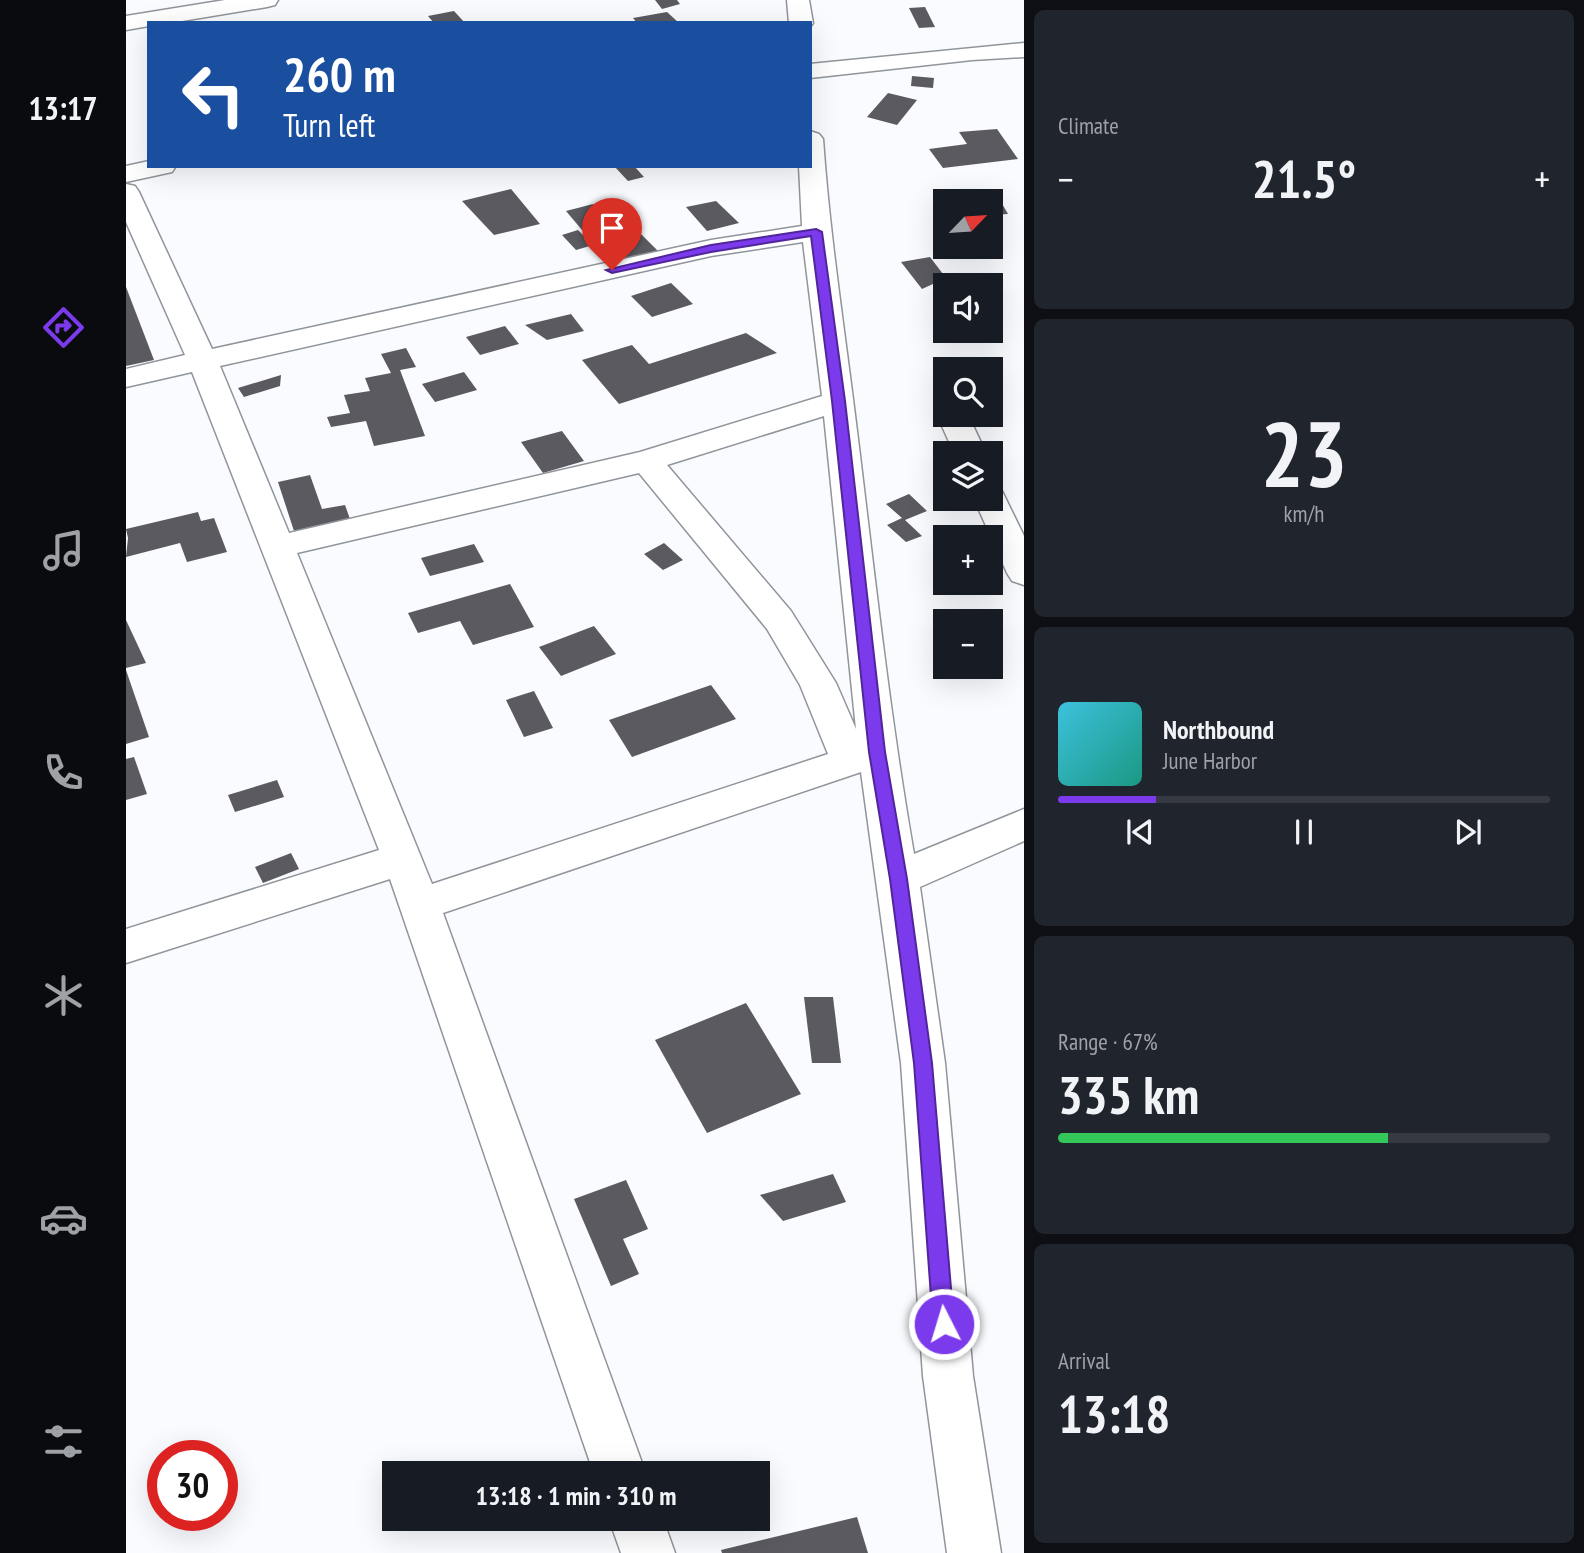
<!DOCTYPE html>
<meta charset="utf-8">
<style>
body{margin:0;font-family:"PT Sans Narrow",sans-serif;background:#20242c;color:#f1f3f6;height:100vh;display:flex;flex-direction:column;font-size:26px;white-space:nowrap}
*{box-sizing:border-box;margin:0}
p{font-size:23px;color:#9ea1a6}
.icon{flex:none;width:38px;height:38px;fill:none;stroke:currentColor;stroke-width:2;stroke-linecap:round;stroke-linejoin:round}
.map{position:relative;flex:1;overflow:hidden}
.drawer{display:flex;flex-direction:column;gap:10px;padding:10px;background:#0d0f14;width:560px}
.drawer>*{flex:none}
.hud{position:absolute;left:21px;top:21px;width:665px;height:147px;border-radius:0px;box-shadow:0 7px 28px #0002;background:#1a4fa0;color:#fff;overflow:hidden}
.needle{width:46px;rotate:65deg}
.buttons{position:absolute;left:807px;top:189px;display:grid;gap:14px}
.buttons a{display:grid;place-items:center;width:70px;height:70px;border-radius:0px;background:#171b24;box-shadow:0 7px 28px #0002;font-size:35px}
.speed{position:absolute;left:21px;top:1440px;display:flex;gap:14px;font-size:35px;font-weight:700;text-align:center}
.speed>*{display:grid;place-content:center;width:91px;height:91px;border-radius:50%;background:#171b24;box-shadow:0 7px 28px #0002;line-height:1}
.speed .limit{border:10px solid #d22;background:#fff;color:#111}
.pin{position:absolute;display:grid;place-items:center;width:60px;height:60px;color:#fff;margin:-72px -30px;border-radius:50% 50% 50% 0;rotate:-45deg;box-shadow:0 0 7px #0007}
.pin .icon{rotate:45deg}
.me{position:absolute;width:77px;margin:-38px;rotate:355deg;stroke-linejoin:round;filter:drop-shadow(0 0 5px #0008)}
.turn{display:flex;align-items:center;gap:24px;height:147px;padding:0 21px;font-size:32px}
.turn .icon{width:91px;height:91px;stroke-width:2.5}
.turn b{display:block;font-size:49px;line-height:60px}
.big{font-size:52px;font-weight:600;line-height:1.1}
.drawer .card{flex:1;display:flex;flex-direction:column;justify-content:center;gap:10px;min-width:0;padding:0 24px;border-radius:10px;background:#20242c}
.drawer .dial{align-items:center;gap:0}
.dial b{font-size:91px;line-height:1}
.song{display:flex;align-items:center;gap:21px}
.cover{width:84px;height:84px;border-radius:10px;background:linear-gradient(135deg,hsl(190 70% 55%),hsl(170 70% 35%))}
.played{height:7px;border-radius:4px;background:linear-gradient(90deg,#7c3aed 20%,#363941 20%)}
.keys{display:flex;justify-content:space-around;direction:ltr}
.heat{display:flex;justify-content:space-between;align-items:center;font-size:38px;direction:ltr}
.charge{height:10px;border-radius:5px;background:linear-gradient(90deg,#34c759 67%,#363941 0)}
.trip{position:absolute;left:256px;top:1461px;width:388px;height:70px;border-radius:0px;background:#171b24;box-shadow:0 7px 28px #0002;font-weight:600;line-height:70px;text-align:center}
main{display:flex;flex:1;min-height:0}
.tabs{display:flex;flex-direction:column;width:126px;justify-content:space-around;align-items:center;background:#090b0e;color:#9ea1a6}
.tabs .icon{width:49px;height:49px}
.tabs .active{color:#7c3aed}
.tabs b{font-size:32px;color:#f1f3f6}
.map>svg:first-child{display:block}
.building{fill:#5a5a60}
.lines{fill:none;stroke-linecap:round;stroke-linejoin:round}
.minor-casing{stroke:#90959b;stroke-width:3}
.minor{fill:#fff;fill-rule:evenodd}
.route{fill:#7c3aed;stroke:#51269a;stroke-width:2}
</style>
<main>
<nav class="tabs">
<b>13:17</b>
<svg class="icon active" aria-label="directions" viewBox="0 0 24 24"><path d="M12 3l9 9-9 9-9-9zM9 14v-3h6M13 9l2 2-2 2"/></svg>
<svg class="icon" aria-label="music" viewBox="0 0 24 24"><path d="M9 18V5l10-2v13"/><circle cx="6" cy="18" r="3"/><circle cx="16" cy="16" r="3"/></svg>
<svg class="icon" aria-label="phone" viewBox="0 0 24 24"><path d="M5 4h4l2 5-3 2q2 4 5 5l2-3 5 2v4C11 20 4 13 5 4z"/></svg>
<svg class="icon" aria-label="climate" viewBox="0 0 24 24"><path d="M12 3v18M4 7l16 10M4 17L20 7"/></svg>
<svg class="icon" aria-label="car" viewBox="0 0 24 24"><path d="M5 17H2v-5l4-1 3-4h7l3 4 3 1v5h-3M9 17h6M6 11h13"/><circle cx="7" cy="17" r="2"/><circle cx="17" cy="17" r="2"/></svg>
<svg class="icon" aria-label="filters" viewBox="0 0 24 24"><path d="M4 7h16M4 17h16"/><circle cx="9" cy="7" r="2"/><circle cx="15" cy="17" r="2"/></svg>
</nav>
<div class="map">
<svg width="898" height="1553" viewBox="0 0 898 1553">
<rect width="100%" height="100%" fill="#f9fbfe"/>
<g class="building">
<polygon points="529,0 551,0 554,4 536,9"/>
<polygon points="799,7 809,27 793,28 783,8"/>
<polygon points="328,11 339,23 308,23 302,16"/>
<polygon points="541,12 553,23 511,23 507,18"/>
<polygon points="786,76 808,78 807,88 785,86"/>
<polygon points="762,93 791,100 771,125 741,117"/>
<polygon points="871,129 892,159 817,168 803,149 841,144 833,132"/>
<polygon points="488,166 508,166 518,177 502,181"/>
<polygon points="385,189 414,224 368,235 336,201"/>
<polygon points="871,195 882,214 864,215 864,201 828,201 827,199"/>
<polygon points="590,201 613,223 581,231 560,207"/>
<polygon points="467,204 484,224 456,230 440,211"/>
<polygon points="485,228 495,238 514,233 534,253 501,262 481,241 450,250 436,235 452,230 458,236"/>
<polygon points="804,257 820,278 796,289 775,262"/>
<polygon points="545,283 567,304 526,317 505,296"/>
<polygon points="0,287 28,360 0,366"/>
<polygon points="445,314 458,331 421,340 399,325"/>
<polygon points="379,326 393,344 354,355 340,337"/>
<polygon points="620,333 651,353 493,404 456,360 506,345 523,364"/>
<polygon points="280,348 290,367 274,370 299,436 248,446 240,421 205,427 201,417 224,413 218,395 244,391 239,378 265,373 255,354"/>
<polygon points="338,372 351,390 309,402 296,384"/>
<polygon points="155,375 154,386 118,397 112,388"/>
<polygon points="436,431 458,461 417,473 395,442"/>
<polygon points="184,475 196,509 219,505 224,519 168,531 152,482"/>
<polygon points="783,494 801,511 779,520 796,536 780,542 761,525 776,518 760,504"/>
<polygon points="72,512 75,521 88,518 101,552 61,562 54,543 0,557 2,538 0,529"/>
<polygon points="538,543 557,560 537,570 518,554"/>
<polygon points="348,544 358,562 304,576 295,558"/>
<polygon points="384,584 408,627 347,645 334,621 292,633 282,613"/>
<polygon points="0,620 20,663 0,668"/>
<polygon points="468,626 490,654 435,676 413,647"/>
<polygon points="0,670 23,737 0,744"/>
<polygon points="585,685 610,719 506,757 483,720"/>
<polygon points="408,691 427,728 398,737 380,700"/>
<polygon points="8,757 21,794 0,800 0,759"/>
<polygon points="151,780 158,797 109,812 102,795"/>
<polygon points="165,853 173,869 137,883 129,867"/>
<polygon points="678,997 707,997 715,1063 686,1063"/>
<polygon points="620,1003 675,1094 581,1133 529,1040"/>
<polygon points="707,1174 720,1202 657,1221 634,1195"/>
<polygon points="500,1180 522,1229 497,1239 513,1274 485,1286 448,1199"/>
<polygon points="731,1517 742,1553 596,1553 595,1550"/>
</g>
<g class="lines">
<g class="minor-casing">
<g id="minor">
<polygon points="99,0 152,0 149,5 141,7 44,23 23,23 23,26 0,30 0,16"/>
<polygon points="661,0 683,0 687,23 684,27 684,23 663,23"/>
<polygon points="898,43 898,57 846,60 684,78 684,64"/>
<path d="M684,131L693,134L697,139C704,240 720,339 732,439C749,578 764,717 788,854L898,809V841L794,887L819,1063L847,1376L875,1553H821L797,1376L775,1063L735,772L317,913L520,1474H468L264,879L0,963V929L253,850L66,372L0,387V369L59,355L0,222V184L9,186L13,192L86,349L585,240L676,226L673,166H684ZM677,242L696,396L514,452L163,533L94,366L585,256ZM698,416L730,729L710,683L665,611L541,465ZM513,473L641,629L674,685L702,754L306,884L171,553Z"/>
<polygon points="23,161 23,166 50,166 46,172 0,182 0,166"/>
<polygon points="819,407 819,415 842,415 860,453 828,453 811,415"/>
<polygon points="864,488 876,491 898,536 898,585 886,581 881,573 848,499 864,499"/>
<polygon points="483,1519 537,1519 549,1553 495,1553"/>
</g>
</g>
<use href="#minor" class="minor"/>
</g>
<polygon class="route" points="690,229 696,232 719,401 759,752 781,879 806,1063 828,1324 825,1331 818,1334 810,1331 807,1324 788,1063 764,879 743,752 706,401 685,236 585,252 486,273 480,270 585,245"/>
</svg>
<div class="buttons">
<a><svg class="needle" viewBox="-14 -14 28 28"><path d="M0-13l5 13h-10z" fill="#e53935"/><path d="M0 13l5-13h-10z" fill="#9ea1a6"/></svg></a>
<a><svg class="icon" aria-label="sound" viewBox="0 0 24 24"><path d="M4 9h4l5-4v14l-5-4H4zM17 9q2 3 0 6"/></svg></a>
<a><svg class="icon" aria-label="search" viewBox="0 0 24 24"><circle cx="10" cy="10" r="6"/><path d="M15 15l6 6"/></svg></a>
<a><svg class="icon" aria-label="layers" viewBox="0 0 24 24"><path d="M12 4l9 5-9 5-9-5zM3 14l9 5 9-5"/></svg></a>
<a>+</a>
<a>−</a>
</div>
<div class="speed"><div class="limit">30</div></div>
<div class="pin" style="left:486px;top:270px;background:#d93025"><svg class="icon" aria-label="arrive" viewBox="0 0 24 24"><path d="M6 21V4h12l-3 4 3 4H6"/></svg></div>
<svg class="me" style="left:818px;top:1324px" viewBox="-20 -20 40 40"><circle r="17" fill="#7c3aed" stroke="#fff" stroke-width="3"/><path d="M0-11L8 9 0 5-8 9z" fill="#fff"/></svg>
<div class="trip">13:18 · 1 min · 310 m</div>
<div class="hud">
<div class="turn"><svg class="icon" aria-label="left" viewBox="0 0 24 24"><path d="M17 20v-9H6M10 6l-5 5 5 5"/></svg><div><b>260 m</b>Turn left</div></div>
</div>
</div>
<section class="drawer">
<div class="card"><p>Climate</p>
<div class="heat"><a>−</a><b class="big">21.5°</b><a>+</a></div>
</div>
<div class="card dial"><b>23</b><p>km/h</p></div>
<div class="card">
<div class="song"><i class="cover"></i><div><b>Northbound</b><p>June Harbor</p></div></div>
<div class="played"></div>
<div class="keys"><svg class="icon" aria-label="previous" viewBox="0 0 24 24"><path d="M18 5L8 12l10 7zM5 5v14"/></svg><svg class="icon" aria-label="pause" viewBox="0 0 24 24"><path d="M8 5v14M16 5v14"/></svg><svg class="icon" aria-label="next" viewBox="0 0 24 24"><path d="M6 5l10 7-10 7zM19 5v14"/></svg></div>
</div>
<div class="card"><p>Range · 67%</p><b class="big">335 km</b><div class="charge"></div></div>
<div class="card"><p>Arrival</p><b class="big">13:18</b></div>
</section>
</main>
